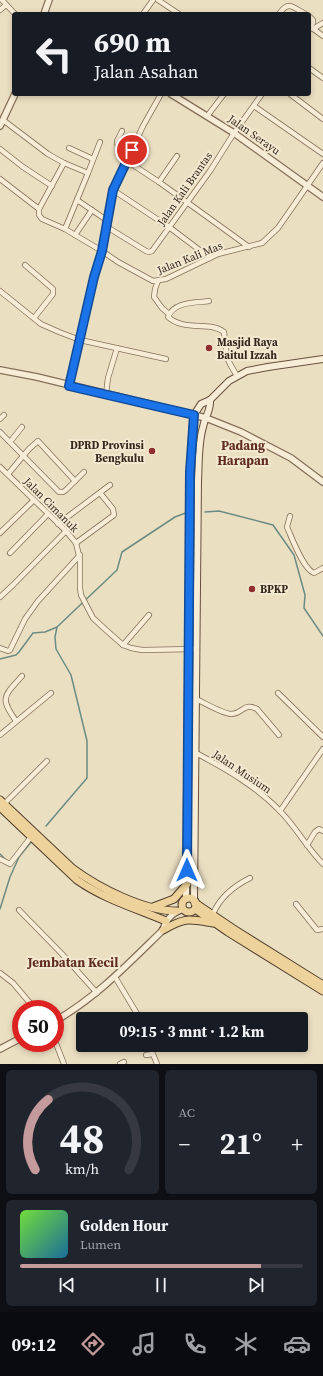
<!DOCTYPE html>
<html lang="id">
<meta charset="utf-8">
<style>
body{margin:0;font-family:"Source Serif 4",serif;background:#20242c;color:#f1f3f6;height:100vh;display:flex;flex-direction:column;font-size:15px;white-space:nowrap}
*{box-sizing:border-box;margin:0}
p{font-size:13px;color:#9ea1a6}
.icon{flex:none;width:22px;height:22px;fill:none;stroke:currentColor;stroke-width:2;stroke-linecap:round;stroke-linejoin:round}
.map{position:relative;height:1064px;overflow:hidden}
.drawer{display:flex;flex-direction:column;gap:6px;padding:6px;background:#0d0f14;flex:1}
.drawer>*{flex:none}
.hud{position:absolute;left:12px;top:12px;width:299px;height:84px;border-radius:4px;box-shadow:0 2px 6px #0003;background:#171b24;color:#f1f3f6;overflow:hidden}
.speed{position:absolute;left:12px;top:1000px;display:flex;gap:8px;font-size:20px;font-weight:700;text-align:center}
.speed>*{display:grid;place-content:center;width:52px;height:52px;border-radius:50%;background:#171b24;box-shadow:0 2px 6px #0003;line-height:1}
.speed .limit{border:6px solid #d22;background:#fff;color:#111}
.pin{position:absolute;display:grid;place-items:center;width:34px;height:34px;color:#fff;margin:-17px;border:2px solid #fff;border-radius:50%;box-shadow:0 1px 4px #0007}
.me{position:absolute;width:44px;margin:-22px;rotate:0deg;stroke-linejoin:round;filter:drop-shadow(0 0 3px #0008)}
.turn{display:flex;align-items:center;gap:14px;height:84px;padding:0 16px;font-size:18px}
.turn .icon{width:52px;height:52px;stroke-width:2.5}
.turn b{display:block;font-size:28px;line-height:34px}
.big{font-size:30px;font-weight:700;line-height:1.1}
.drawer .tile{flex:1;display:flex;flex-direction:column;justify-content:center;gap:6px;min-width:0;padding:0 14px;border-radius:6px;background:#20242c}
.drawer .dial{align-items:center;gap:0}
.dial svg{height:104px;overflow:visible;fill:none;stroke:#363941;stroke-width:7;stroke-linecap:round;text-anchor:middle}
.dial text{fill:#f1f3f6;stroke:none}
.song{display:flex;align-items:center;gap:12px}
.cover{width:48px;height:48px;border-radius:6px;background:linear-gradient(135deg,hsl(100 70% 55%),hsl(200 70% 35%))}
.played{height:4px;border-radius:2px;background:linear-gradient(90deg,#c59a9c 85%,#363941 85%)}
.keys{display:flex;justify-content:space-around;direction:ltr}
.heat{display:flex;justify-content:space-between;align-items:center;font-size:22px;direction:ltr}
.drawer .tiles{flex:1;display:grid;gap:6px;grid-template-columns:1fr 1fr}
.tile:last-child{grid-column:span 2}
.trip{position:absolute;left:76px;top:1012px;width:232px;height:40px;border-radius:4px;background:#171b24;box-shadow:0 2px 6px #0003;font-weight:700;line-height:40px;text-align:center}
.dock{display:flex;height:64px;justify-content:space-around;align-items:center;background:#090b0e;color:#9ea1a6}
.dock .icon{width:28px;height:28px}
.dock .active{color:#c59a9c}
.dock b{font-size:18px;color:#f1f3f6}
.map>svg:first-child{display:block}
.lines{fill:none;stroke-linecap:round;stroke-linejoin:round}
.stream{stroke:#6c8c83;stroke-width:1.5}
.minor-casing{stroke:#84705a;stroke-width:6}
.tertiary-casing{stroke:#84705a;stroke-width:8}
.secondary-casing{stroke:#66513e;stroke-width:8}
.primary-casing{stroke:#523f2e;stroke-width:9}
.minor{stroke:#f7ecd5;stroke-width:4.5}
.tertiary{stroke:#f7ecd5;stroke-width:5.5}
.secondary{stroke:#f7ecd5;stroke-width:6}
.primary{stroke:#edd39b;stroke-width:7}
.route-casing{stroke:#114b97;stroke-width:10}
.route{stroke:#1a73e8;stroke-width:7}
.poi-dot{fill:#902e2f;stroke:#f3e9d1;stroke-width:1.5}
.labels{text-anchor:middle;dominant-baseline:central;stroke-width:4;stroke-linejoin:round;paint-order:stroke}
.street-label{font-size:11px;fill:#35291e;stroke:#f3e9d1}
.poi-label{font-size:11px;font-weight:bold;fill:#35291e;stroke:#f3e9d1;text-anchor:start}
.quarter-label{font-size:13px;font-weight:bold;fill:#5f2c1f;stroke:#f3e9d1}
</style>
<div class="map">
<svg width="323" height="1064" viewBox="0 0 323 1064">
<rect width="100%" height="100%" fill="#ebdfc2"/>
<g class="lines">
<g class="stream">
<polyline points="205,512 219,511 273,525 294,555 305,595 304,608 323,636"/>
<polyline points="0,659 16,655 19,652 33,633 45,632 57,627"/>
<polyline points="46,826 87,778 87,741 71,675 56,649 55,637 57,627 117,570 122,552 175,517 188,512"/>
<polyline points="0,854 5,859"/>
<polyline points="0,909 10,877 19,857 32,841"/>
</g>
<g class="minor-casing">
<g id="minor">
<polyline points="2,0 15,14"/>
<polyline points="158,0 179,14"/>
<polyline points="0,10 6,5"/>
<polyline points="143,14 153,0"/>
<path d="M279,14C288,0 293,7 305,14"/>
<polyline points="309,16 313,20 313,23 309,29"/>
<polyline points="311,27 323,36"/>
<polyline points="313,29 323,23"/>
<polyline points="309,68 323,78"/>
<polyline points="161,94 143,126 113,190 102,251 118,262 153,281 166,279 218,254 262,243 278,228 323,163"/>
<polyline points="290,94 323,119"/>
<polyline points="254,106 323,154"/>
<polyline points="208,115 224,94"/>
<polyline points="3,120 48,154 64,163 88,173 65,229"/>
<polyline points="118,147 117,141 122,131"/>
<polyline points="69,148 93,159"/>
<polyline points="0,149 23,167 52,186"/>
<polyline points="127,161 159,182 249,247"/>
<polyline points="88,173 100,142"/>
<polyline points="0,179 39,209 39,215 42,219 65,229 102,251 94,277 69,386"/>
<polyline points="159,182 177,156"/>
<polyline points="113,190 169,227 210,258"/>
<polyline points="77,200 108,221"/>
<polyline points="39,209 64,163"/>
<polyline points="107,227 146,251 149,252 152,251 210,171 234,133 262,94"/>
<polyline points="75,235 92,210"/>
<polyline points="25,265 53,289 53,294 34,318"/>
<polyline points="158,281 155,289 154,297 162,308 169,314"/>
<polyline points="0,291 41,324 59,332 80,340 166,359"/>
<path d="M209,301C196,303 174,301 168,317C185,332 210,321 224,332L227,357L230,364L237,376"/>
<polyline points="106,394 108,378 117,348"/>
<polyline points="0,419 4,415"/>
<polyline points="0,432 59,492 63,492 66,490 84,472"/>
<polyline points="10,442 22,427"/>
<polyline points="0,467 66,531 76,543 80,560 80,588 81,595 93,618 106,630 123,645 131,648 142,650 196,649"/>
<polyline points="8,474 29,449 38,441 75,481"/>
<path d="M290,516L287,527C292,538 303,569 314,573L323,568"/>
<polyline points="58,524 110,485"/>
<polyline points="0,533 34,500"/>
<polyline points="76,543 114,515 113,509 100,493"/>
<polyline points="10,553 48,514"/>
<polyline points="0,597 13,585 66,531"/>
<polyline points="123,645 149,615"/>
<polyline points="0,648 8,651 10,650 25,619 38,601 80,555"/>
<polyline points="278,693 323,737"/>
<path d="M196,699C205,703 221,713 231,714C243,714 243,702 257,709L279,735"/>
<path d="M16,721C0,698 3,697 22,676"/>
<polyline points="0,735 51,693"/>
<path d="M196,753C226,769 256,786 280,811C296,827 307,848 323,864"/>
<polyline points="3,805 47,761"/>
<polyline points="280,811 323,749"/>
<polyline points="307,845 315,832 319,829 323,831"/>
<polyline points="0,859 10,864 31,837"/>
<polyline points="296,904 317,930 323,929"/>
<polyline points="19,910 62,954 97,993"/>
<path d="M213,914C220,897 234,886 250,878"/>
<polyline points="0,973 13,983 35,1009"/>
<polyline points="115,977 139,1017"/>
<polyline points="55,1041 64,1064"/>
<polyline points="146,1055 153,1054 157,1064"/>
<polyline points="120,1064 124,1062"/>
</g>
</g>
<g class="tertiary-casing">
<g id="tertiary">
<polyline points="44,14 49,0"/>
<polyline points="171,94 234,133 323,197"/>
<polyline points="0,126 15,94"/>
<polyline points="0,370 37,377 206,418 241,432 291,458 323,482"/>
<path d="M55,1021C97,997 129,963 163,930C166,919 172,913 183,909"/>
<polyline points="0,1049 21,1038"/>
</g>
</g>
<g class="secondary-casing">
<g id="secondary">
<polyline points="186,899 190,472 193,422 194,415 201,404 210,400 229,381 247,371 268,367 323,359"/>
<path d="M194,901L198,481C199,463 198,444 203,427C205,416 211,411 210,400"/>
</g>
</g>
<g class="primary-casing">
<g id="primary">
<path d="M0,800L72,868C99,888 144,911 177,911"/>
<path d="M0,807L77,880C104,899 135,908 166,921"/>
<circle cx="189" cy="905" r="7"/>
<polyline points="195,903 232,928 323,985"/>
<polyline points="153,907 174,899 187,884"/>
<polyline points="195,909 228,932 323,991"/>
<path d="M163,930C186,917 188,919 213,923"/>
</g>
</g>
<use href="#minor" class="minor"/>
<use href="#tertiary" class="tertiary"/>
<use href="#secondary" class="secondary"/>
<use href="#primary" class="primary"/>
</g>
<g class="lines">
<g class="route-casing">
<polyline id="route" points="132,150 113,190 102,251 94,277 69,386 194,415 190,472 187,870"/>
</g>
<use href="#route" class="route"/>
</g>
<g class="poi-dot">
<circle cx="209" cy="348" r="4"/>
<circle cx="152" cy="451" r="4"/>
<circle cx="252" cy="589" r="4"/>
</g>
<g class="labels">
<g class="street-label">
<text transform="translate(254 135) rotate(35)">Jalan Serayu</text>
<text transform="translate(185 189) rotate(-55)">Jalan Kali Brantas</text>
<text transform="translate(190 258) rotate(-22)">Jalan Kali Mas</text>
<text transform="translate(51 505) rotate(45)">Jalan Cimanuk</text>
<text transform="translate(242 772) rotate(34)">Jalan Musium</text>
</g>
<g class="poi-label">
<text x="217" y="342">Masjid Raya<tspan x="217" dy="13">Baitul Izzah</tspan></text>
<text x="144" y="445" text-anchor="end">DPRD Provinsi<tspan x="144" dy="13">Bengkulu</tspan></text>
<text x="260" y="589">BPKP</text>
</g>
<g class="quarter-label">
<text x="243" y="445">Padang<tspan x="243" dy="15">Harapan</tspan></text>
<text x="73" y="962">Jembatan Kecil</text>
</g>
</g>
</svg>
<div class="speed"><div class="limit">50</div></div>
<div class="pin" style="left:132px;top:150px;background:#d93025"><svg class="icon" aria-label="arrive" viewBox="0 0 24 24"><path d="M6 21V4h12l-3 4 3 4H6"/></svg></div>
<svg class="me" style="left:187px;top:870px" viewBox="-20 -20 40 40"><path d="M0-17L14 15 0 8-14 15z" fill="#1a73e8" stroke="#fff" stroke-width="4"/></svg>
<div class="trip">09:15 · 3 mnt · 1.2 km</div>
<div class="hud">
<div class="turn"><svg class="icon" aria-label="left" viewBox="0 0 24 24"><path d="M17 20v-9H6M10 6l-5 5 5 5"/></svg><div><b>690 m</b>Jalan Asahan</div></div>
</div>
</div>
<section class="drawer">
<div class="tiles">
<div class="tile dial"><svg viewBox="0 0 100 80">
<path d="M14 69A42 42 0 1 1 86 69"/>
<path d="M14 69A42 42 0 0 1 24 15" stroke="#c59a9c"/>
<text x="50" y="56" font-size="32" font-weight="700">48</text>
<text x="50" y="72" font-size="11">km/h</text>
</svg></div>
<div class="tile"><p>AC</p>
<div class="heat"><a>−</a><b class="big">21°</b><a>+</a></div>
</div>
<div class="tile">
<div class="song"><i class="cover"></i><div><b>Golden Hour</b><p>Lumen</p></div></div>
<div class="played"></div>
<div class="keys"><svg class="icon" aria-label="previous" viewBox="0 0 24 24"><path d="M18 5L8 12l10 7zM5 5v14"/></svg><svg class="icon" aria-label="pause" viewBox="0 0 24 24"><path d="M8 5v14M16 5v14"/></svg><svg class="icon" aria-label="next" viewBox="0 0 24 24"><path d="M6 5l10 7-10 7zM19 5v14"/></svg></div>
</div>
</div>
</section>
<nav class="dock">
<b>09:12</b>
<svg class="icon active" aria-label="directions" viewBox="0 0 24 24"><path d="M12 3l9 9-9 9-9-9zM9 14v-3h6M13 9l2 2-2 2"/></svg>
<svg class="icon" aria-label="music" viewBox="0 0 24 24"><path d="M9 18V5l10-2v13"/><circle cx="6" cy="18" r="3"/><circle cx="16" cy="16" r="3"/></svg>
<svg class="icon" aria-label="phone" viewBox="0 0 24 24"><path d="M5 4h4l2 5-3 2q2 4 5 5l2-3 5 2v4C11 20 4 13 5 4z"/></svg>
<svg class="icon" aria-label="climate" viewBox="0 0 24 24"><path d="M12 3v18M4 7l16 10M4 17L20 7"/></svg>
<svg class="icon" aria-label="car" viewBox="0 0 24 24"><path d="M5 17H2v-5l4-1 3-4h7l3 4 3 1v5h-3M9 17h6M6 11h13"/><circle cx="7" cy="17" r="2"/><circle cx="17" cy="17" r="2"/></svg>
</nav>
